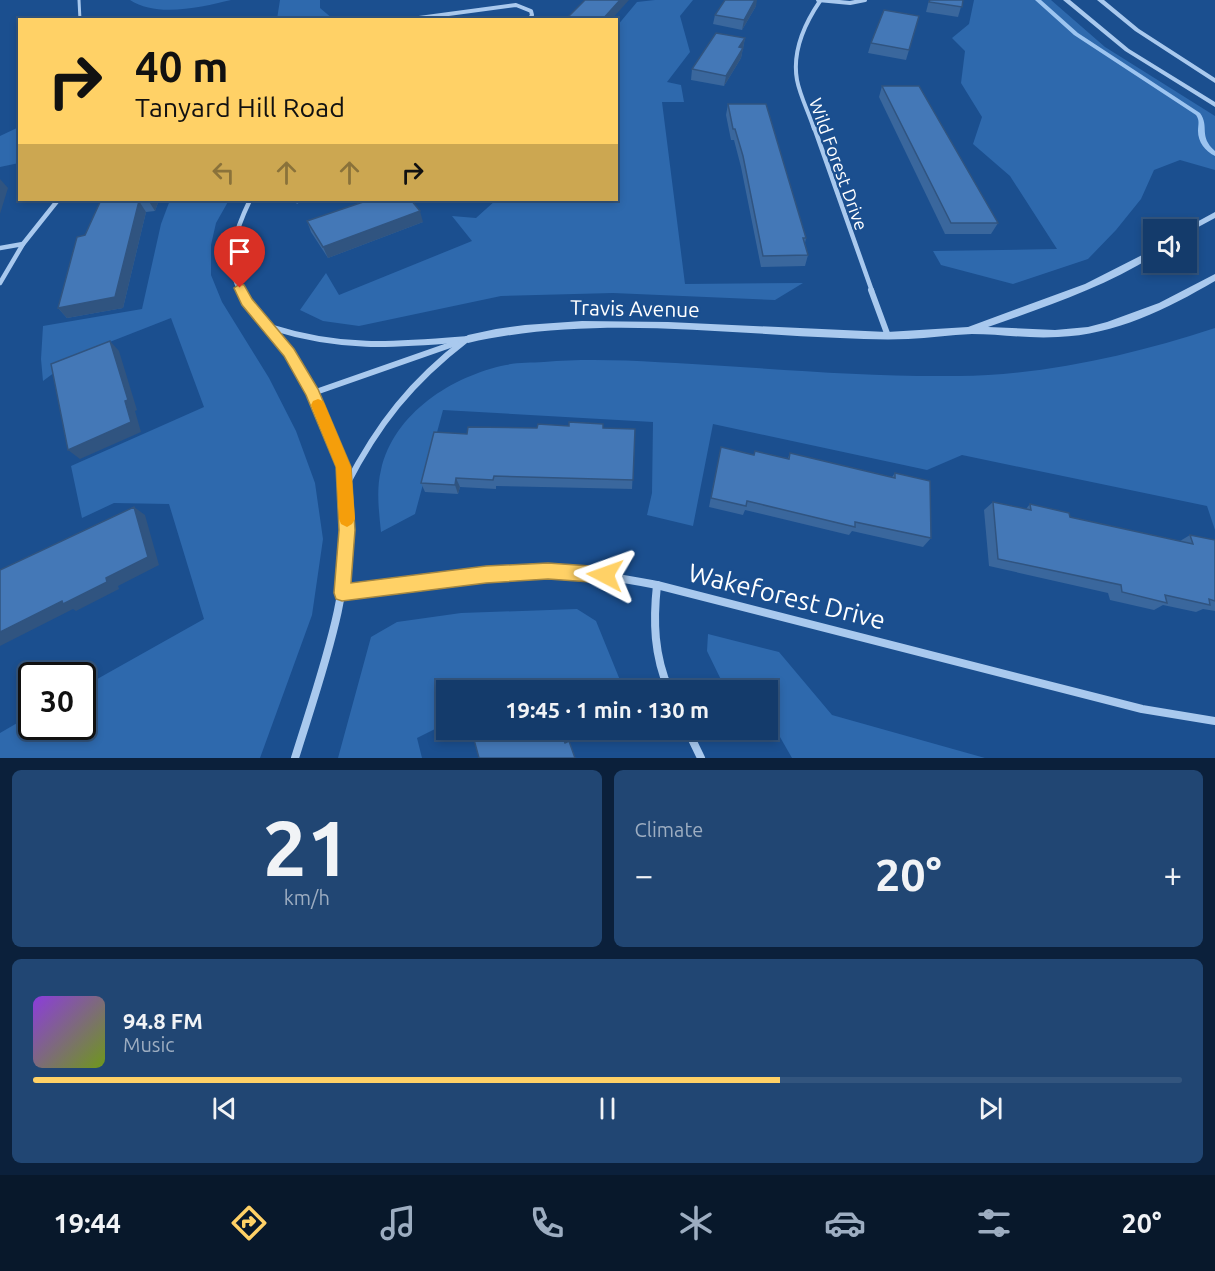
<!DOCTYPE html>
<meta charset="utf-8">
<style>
body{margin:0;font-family:Ubuntu,sans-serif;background:#214673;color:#f1f3f6;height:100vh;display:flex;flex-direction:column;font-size:22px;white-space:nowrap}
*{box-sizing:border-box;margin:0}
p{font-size:20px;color:#9dadc1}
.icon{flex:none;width:33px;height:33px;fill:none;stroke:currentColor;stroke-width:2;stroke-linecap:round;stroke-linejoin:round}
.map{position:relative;height:758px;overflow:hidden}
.details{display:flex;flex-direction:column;gap:12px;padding:12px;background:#0b203b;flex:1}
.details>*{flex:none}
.banner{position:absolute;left:18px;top:18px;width:600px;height:183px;border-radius:0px;box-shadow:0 3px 9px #0003,0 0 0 2px #33557e;background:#ffd166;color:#111;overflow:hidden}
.buttons{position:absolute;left:1143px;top:219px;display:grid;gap:12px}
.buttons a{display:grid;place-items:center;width:54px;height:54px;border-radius:0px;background:#143b6b;box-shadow:0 3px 9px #0003,0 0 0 2px #33557e;font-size:30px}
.speed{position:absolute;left:18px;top:662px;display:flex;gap:12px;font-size:30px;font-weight:700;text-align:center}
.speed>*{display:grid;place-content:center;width:78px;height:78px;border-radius:50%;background:#143b6b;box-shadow:0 3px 9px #0003,0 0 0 2px #33557e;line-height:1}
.speed .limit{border:3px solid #111;border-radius:9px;background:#fff;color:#111}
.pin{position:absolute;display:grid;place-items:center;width:51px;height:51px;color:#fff;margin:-62px -26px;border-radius:50% 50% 50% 0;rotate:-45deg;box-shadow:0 0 6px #0007}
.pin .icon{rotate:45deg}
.me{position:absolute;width:66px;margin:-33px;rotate:274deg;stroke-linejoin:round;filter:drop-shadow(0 0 4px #0008)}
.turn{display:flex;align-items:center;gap:21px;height:126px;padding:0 18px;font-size:27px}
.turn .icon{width:78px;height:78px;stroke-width:2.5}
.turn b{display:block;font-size:42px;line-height:51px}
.lanes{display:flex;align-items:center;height:57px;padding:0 18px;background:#0003;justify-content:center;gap:30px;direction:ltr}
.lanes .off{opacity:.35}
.big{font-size:45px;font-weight:600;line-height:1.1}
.details .card{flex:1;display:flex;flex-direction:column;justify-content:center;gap:9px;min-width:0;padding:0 21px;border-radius:9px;background:#214673}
.details .dial{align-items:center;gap:0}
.dial b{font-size:78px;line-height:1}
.song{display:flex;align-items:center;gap:18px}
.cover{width:72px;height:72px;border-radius:9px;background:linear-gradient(135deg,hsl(270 70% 55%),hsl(80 70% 35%))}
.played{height:6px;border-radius:3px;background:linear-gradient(90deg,#ffd166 65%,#33557e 65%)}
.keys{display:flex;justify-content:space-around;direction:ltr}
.heat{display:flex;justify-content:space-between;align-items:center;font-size:33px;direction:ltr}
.details .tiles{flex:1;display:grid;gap:12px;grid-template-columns:1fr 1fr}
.card:last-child{grid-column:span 2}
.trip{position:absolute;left:436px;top:680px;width:342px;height:60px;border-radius:0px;background:#143b6b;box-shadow:0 3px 9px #0003,0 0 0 2px #33557e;font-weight:600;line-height:60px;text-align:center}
.dock{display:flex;height:96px;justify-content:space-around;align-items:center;background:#08182b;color:#9dadc1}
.dock .icon{width:42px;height:42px}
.dock .selected{color:#ffd166}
.dock b{font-size:27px;color:#f1f3f6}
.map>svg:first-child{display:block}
.green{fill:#2e69ad}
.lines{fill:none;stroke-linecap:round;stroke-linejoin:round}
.stream{fill:#9cc4f0;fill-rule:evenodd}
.service{stroke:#a9c9ee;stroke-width:3}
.minor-far3{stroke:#a9c9ee;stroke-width:4}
.minor-far2{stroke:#a9c9ee;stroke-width:4.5}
.minor-far1{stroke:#a9c9ee;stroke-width:6}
.minor{stroke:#a9c9ee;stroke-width:8}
.tertiary{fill:#a9c9ee;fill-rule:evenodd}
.wall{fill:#3a679d}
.shaded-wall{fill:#305480}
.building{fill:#4478b7;stroke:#305480;stroke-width:1.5}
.route{fill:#ffd166;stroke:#a68842;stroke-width:1.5}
.slow{fill:#f59e0b}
.labels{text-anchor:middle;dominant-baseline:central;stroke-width:4.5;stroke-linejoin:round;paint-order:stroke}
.far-street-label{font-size:18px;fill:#fff;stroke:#1b4f8f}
.street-label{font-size:21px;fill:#fff;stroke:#1b4f8f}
.near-street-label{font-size:26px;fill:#fff;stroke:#1b4f8f}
</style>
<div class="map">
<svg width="1215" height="758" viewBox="0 0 1215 758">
<rect width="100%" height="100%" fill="#1b4f8f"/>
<g class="green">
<path d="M130,0H231C202,7 157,18 130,0Z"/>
<polygon points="280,0 320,0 320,8 333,19 277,19"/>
<polygon points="655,0 693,0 680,16 690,52 667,82 681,85 684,102 662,102 685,284 803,283 775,300 613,293 501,296 359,326 323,321 300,310 326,273 339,295 472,241 452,216 476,218 496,200 616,200 617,26 637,2"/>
<polygon points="974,0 1051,0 1105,47 1215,116 1215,170 1180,160 1154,170 1141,199 1116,230 1088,259 1013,284 941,265 933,251 1057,249 1010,176 973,144 982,117 961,83 965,51 952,38 969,24"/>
<polygon points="19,127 19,163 0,167 0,136"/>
<polygon points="170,200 229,200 216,223 211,245 211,275 222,302 269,378 296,431 315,483 323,539 312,615 260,758 0,758 0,733 31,715 32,726 82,726 83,687 204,619 169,504 114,503 82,518 71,466 204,407 171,318 79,354 43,381 41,359 43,326 142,309 161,224"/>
<path d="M1215,328V530L1207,506L962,455L927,470L713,424L693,526L647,515L652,493L653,422L443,410L415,514L381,532C379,512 376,490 381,470C394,413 452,376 506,365C518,362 531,363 544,362C603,357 665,363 725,366C802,371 880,377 958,376C1046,375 1132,355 1215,328Z"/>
<polygon points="577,609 596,621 624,690 550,690 535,682 518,690 447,690 447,723 417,738 422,758 338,758 371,637 397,622 461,613"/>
<polygon points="708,634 779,652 832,715 985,758 792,758 768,716 768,690 726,690 707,651"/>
</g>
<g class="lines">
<path class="stream" d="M1035,0H1041L1078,33L1200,113C1210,127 1198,136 1215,151V156C1205,151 1198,142 1198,131C1198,124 1200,121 1196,115L1074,35Z"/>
<polyline class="service" points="79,0 80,20"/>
<g class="minor-far3">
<polyline points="818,0 850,3 865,0"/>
<polyline points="404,20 516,5 531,11 532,15 529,20"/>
<path d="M814,129C809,113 800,96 797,80C792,52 805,23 820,1"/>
</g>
<g class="minor-far2">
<polyline points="814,127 872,291"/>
<polyline points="297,201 301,200"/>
<polyline points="0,248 23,244"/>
<polyline points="0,283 23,244 58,200"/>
<path d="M240,291C224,261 236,229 250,200"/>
</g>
<g class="minor-far1">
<polyline points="239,290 288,351 307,383 342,463 347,497"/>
<polyline points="871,290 888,336"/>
<path d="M270,327C343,350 394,345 468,339"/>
<polyline points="313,393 456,343"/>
<path d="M346,486C378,424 411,382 467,339"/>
</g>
<g class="minor">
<path d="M657,585C653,622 654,655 669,690"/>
<path d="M342,593C414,583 488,568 561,571C594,573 625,579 657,585L1142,709L1215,721"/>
<polyline points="687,729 701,758"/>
<path d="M295,758C321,674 355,585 347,496"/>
</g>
<g class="tertiary">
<polygon points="1063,0 1070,0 1129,49 1215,102 1215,107 1125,51"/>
<polygon points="1097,0 1104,0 1139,29 1215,78 1215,83 1135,31"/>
<polygon points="1215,212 1215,218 1189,232 1186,233 1186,230 1182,230"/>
<path d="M1154,249V256C1102,288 1045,307 988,327L1055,330L1088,327L1107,322L1159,303L1215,274V281C1167,309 1115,335 1058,337C1029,339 1000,334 972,334C950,335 929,338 908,339C885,340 863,339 840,338C716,333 590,315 468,343L463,339L468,335L496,329L525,325L582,321L668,322L887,332L968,327L1085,284Z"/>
</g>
</g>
<g class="wall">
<polygon points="929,0 963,0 958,17 926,12"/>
<polygon points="756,6 742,30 713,24 715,15"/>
<polygon points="745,38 741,58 724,86 691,80 692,69"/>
<polygon points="871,43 909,50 906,60 868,53"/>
<polygon points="882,86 998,223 991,234 945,234 879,97"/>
<polygon points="728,104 806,238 805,243 808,255 805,266 761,267 741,167 734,140 731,140 726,115"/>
<polygon points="101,200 159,200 155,211 146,212 123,308 67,318 58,308 85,235"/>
<polygon points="307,221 423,222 328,258 311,232"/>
<polygon points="537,428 603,428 635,429 632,489 496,486 496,489 460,487 458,494 425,492 421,483 467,434"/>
<polygon points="721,447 754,455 788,458 790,453 892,477 895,473 931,538 923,547 852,531 849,535 745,510 743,515 709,507"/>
<polygon points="993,502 1026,509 1030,504 1070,517 1180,541 1190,535 1215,540 1215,611 1203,609 1196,612 1163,605 1154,610 1110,600 1108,593 989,566 984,510"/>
</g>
<g class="shaded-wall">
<polygon points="620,0 629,0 611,20 602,20"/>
<polygon points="755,0 757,0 756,6 742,30 744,20"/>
<polygon points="745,38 741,58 724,86 726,76 739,47"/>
<polygon points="0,179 8,188 0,214"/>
<polygon points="148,200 159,200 155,211"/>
<polygon points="139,201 146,212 123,308 67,318 58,308"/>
<polygon points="420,211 423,222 328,258 323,247"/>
<polygon points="110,341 119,351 137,410 135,411 141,432 80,459 68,450 125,401"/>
<polygon points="456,478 460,487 458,494 455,485"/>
<polygon points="134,507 145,515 159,565 118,586 119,589 76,611 73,609 0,646 0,632 106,578"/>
</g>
<g class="building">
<polygon points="585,0 620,0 602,20 565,20"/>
<polygon points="725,0 755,0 744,20 715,15"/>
<polygon points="930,0 963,0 962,7 929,2"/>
<polygon points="884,10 919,16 909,50 871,43"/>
<polygon points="716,33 745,38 739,47 743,48 726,76 692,69"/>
<polygon points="882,86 919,86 998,223 951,223"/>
<polygon points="728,104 766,104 806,238 803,238 808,255 763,256 743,156 735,129 733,129"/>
<polygon points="101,200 148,200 139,201 115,297 58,308 77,237 85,235"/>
<polygon points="369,200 411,200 420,211 323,247 307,221"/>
<polygon points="110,341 128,400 125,401 131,422 68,450 51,364"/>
<polygon points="569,422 603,424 603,428 635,429 633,480 494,476 493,480 456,478 455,485 421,483 434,432 467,434 468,427 537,428 538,424 569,426"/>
<polygon points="721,447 754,455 755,451 789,459 790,453 895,478 895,473 930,481 931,538 855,522 855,527 747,501 746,506 711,498"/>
<polygon points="993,502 1031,510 1030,504 1069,513 1070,517 1193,544 1190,535 1215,540 1215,601 1209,599 1210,605 1165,595 1167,603 1122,592 1121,585 998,559"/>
<polygon points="134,507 148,557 106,578 107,582 63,604 62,601 0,632 0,570"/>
<polygon points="488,729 559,729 565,743 569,741 575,758 479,758 473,736"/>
</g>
<polygon class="route" points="240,284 244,285 252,299 294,349 318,389 351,467 355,530 351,583 486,566 548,563 605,567 611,569 613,575 611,581 605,583 548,579 486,583 342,601 336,599 334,593 339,530 336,467 306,395 284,356 242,305 234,288"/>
<polygon class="slow" points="318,399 323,401 325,405 351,467 355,519 352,524 347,527 341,524 339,519 336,467 311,405 313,401"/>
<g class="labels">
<g class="far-street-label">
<text transform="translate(839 164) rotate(70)">Wild Forest Drive</text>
</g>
<g class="street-label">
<text transform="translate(635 308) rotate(1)">Travis Avenue</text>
</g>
<g class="near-street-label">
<text transform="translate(787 596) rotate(14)">Wakeforest Drive</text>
</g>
</g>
</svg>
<div class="buttons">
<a><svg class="icon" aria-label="sound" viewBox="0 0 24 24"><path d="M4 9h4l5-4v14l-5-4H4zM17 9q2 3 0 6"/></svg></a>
</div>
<div class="speed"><div class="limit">30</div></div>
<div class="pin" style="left:240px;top:288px;background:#d93025"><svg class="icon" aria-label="arrive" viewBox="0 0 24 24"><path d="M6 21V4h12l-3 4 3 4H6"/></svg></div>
<svg class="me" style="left:605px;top:575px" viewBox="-20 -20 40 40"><path d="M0-17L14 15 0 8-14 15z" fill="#ffd166" stroke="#fff" stroke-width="4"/></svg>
<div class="trip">19:45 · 1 min · 130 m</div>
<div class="banner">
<div class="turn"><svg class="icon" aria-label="right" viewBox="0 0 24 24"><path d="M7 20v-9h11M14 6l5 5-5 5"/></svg><div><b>40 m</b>Tanyard Hill Road</div></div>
<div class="lanes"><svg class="icon off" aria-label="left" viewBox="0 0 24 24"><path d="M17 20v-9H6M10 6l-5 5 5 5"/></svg><svg class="icon off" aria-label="ahead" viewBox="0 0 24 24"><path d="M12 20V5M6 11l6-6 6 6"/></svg><svg class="icon off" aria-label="ahead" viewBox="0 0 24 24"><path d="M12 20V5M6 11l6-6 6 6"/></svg><svg class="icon" aria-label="right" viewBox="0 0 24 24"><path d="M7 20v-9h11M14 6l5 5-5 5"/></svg></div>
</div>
</div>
<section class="details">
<div class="tiles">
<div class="card dial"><b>21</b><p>km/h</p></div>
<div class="card"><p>Climate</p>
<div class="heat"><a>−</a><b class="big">20°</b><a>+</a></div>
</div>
<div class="card">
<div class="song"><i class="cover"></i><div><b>94.8 FM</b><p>Music</p></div></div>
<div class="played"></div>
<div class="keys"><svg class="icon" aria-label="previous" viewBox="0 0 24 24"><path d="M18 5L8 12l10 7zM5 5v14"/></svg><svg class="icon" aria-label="pause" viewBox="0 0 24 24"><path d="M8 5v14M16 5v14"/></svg><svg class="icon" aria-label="next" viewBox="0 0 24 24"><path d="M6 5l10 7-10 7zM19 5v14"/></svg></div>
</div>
</div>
</section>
<nav class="dock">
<b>19:44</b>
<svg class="icon selected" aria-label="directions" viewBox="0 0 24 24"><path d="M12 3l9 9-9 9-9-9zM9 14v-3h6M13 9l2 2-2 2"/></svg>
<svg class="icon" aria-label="music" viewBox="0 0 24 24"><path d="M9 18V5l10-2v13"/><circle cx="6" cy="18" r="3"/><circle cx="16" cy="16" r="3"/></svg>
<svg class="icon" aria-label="phone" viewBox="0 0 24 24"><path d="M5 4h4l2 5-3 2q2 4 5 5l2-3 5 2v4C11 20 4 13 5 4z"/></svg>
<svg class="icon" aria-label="climate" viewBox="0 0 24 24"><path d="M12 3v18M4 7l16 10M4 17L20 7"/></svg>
<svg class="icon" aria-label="car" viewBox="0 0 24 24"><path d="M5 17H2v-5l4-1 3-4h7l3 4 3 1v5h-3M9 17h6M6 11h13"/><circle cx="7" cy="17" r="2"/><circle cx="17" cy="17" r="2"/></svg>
<svg class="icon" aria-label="filters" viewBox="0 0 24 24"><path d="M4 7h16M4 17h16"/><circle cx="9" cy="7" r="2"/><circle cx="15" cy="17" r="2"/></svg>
<b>20°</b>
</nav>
